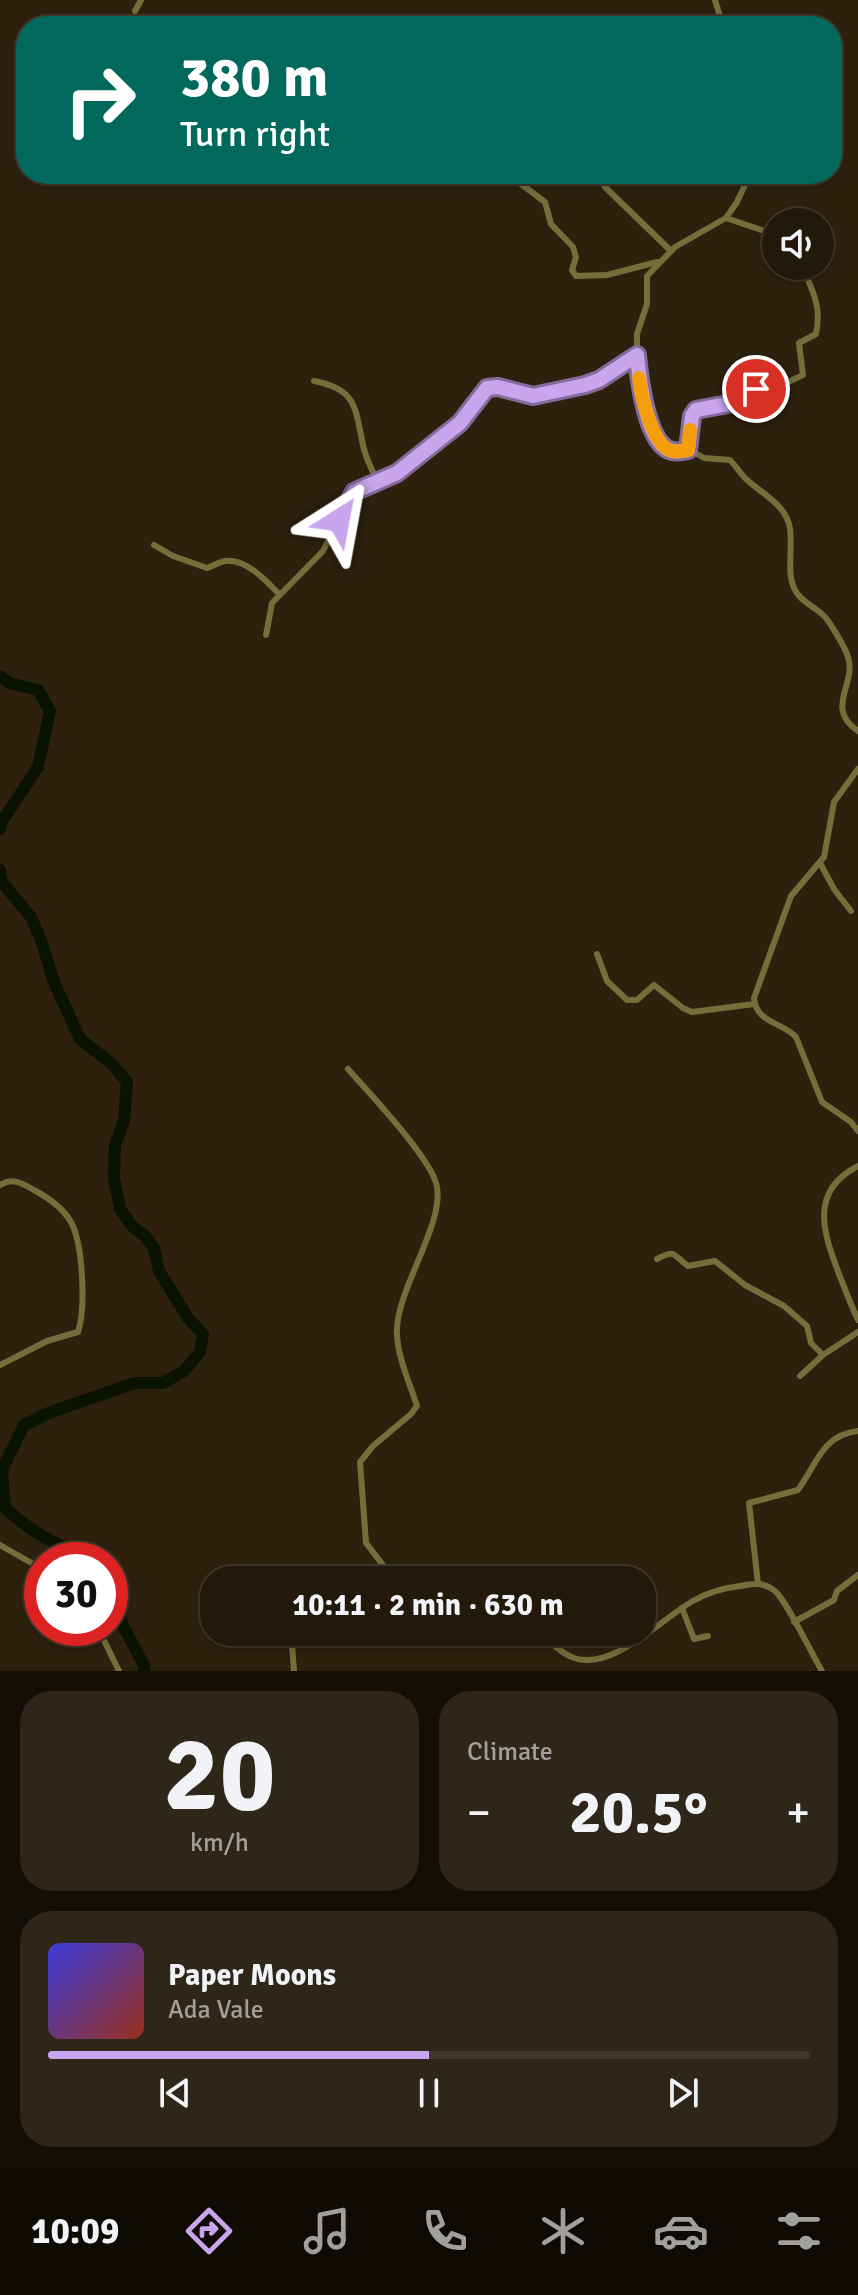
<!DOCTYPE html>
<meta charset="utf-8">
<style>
body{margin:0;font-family:Signika,sans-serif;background:#2e2618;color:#f1f3f6;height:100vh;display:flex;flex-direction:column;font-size:30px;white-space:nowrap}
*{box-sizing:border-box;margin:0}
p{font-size:26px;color:#a2a09c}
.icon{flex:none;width:44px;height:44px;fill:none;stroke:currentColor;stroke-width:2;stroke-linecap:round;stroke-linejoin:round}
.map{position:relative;height:1671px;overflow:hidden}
.sheet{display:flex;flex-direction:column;gap:20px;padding:20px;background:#130e06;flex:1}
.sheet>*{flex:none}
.guide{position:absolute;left:16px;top:16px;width:826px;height:168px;border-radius:32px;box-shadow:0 4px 12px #0003,0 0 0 2px #3f382b;background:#00695c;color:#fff;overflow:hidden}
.controls{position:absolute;left:762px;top:208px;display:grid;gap:16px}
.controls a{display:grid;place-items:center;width:72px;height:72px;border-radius:50%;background:#22190a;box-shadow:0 4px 12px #0003,0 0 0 2px #3f382b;font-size:40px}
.speed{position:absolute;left:24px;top:1542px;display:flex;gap:16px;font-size:40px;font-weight:700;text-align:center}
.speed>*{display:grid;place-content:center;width:104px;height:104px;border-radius:50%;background:#22190a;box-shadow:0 4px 12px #0003,0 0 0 2px #3f382b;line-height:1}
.speed .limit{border:12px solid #d22;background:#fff;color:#111}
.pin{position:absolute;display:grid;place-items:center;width:68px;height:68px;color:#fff;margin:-34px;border:4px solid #fff;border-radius:50%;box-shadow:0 2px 8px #0007}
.me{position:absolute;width:88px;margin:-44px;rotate:34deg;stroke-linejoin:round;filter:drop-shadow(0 0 6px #0008)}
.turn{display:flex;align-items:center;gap:28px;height:168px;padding:0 32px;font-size:36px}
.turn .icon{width:104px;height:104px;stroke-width:2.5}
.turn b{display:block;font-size:56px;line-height:68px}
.big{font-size:60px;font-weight:700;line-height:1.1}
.sheet .widget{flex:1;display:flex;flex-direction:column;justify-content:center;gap:12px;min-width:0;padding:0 28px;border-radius:32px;background:#2e2618}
.sheet .dial{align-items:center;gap:0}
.dial b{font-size:104px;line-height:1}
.song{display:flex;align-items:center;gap:24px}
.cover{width:96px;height:96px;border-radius:12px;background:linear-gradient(135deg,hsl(240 70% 55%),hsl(10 70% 35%))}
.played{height:8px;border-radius:4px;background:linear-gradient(90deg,#c9a5ee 50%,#3f382b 50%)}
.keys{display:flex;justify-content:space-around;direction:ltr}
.heat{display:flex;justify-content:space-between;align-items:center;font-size:44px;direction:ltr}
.sheet .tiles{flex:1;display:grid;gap:20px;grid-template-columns:1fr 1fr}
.widget:last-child{grid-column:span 2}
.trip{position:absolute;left:200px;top:1566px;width:456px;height:80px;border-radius:32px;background:#22190a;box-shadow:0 4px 12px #0003,0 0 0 2px #3f382b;font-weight:700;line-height:80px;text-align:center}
.tab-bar{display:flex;height:128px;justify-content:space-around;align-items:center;background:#0e0a04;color:#a2a09c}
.tab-bar .icon{width:56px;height:56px}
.tab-bar .active{color:#c9a5ee}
.tab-bar b{font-size:36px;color:#f1f3f6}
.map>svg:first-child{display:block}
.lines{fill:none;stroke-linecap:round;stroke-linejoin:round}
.river{stroke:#0a1201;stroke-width:12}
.street{stroke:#756e3b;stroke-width:6}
.route-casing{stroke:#836b9b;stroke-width:20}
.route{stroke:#c9a5ee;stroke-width:14}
.slow{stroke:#f59e0b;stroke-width:14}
</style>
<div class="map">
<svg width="858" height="1671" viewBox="0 0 858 1671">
<rect width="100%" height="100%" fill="#2d210e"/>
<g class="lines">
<g class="river">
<polyline points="0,676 9,683 38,690 50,711 38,767 1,823 0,829"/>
<path d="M0,870L2,882L31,917L42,943L54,982L80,1039L111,1063L127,1082L124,1121L115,1145L114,1178L120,1209L132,1226L145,1236L154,1248L159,1271L188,1318L203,1334L200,1352L184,1371L163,1383H135L51,1412L24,1425L2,1470L5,1508C18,1519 30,1530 46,1538C60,1546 72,1549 84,1560"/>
<polyline points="110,1591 115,1597 123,1626 144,1665 144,1671"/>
</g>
<g class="street">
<polyline points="715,0 723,26"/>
<polyline points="135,11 141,0"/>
<polyline points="599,174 605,187 671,251"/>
<path d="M750,174L737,202L726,218L675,247L647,276V304L637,334V355L641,393L657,437L664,447L673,452L690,450L704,458L730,460C736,466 740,473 746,479C762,494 787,505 790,529C793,547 786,573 795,590C800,601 815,607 823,615C829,620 846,649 848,657C857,684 824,708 858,731"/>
<polyline points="517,181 545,202 551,224 573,247 576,257 572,270 576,276 607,275 657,262"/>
<polyline points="726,218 776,235"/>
<path d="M314,381C357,389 355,408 363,445C365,457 372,469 377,481"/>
<path d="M688,450L692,416L696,410L728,404L751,390L786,383L803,375L799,343L816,334C822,302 812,294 803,266"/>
<path d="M154,545L173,556L207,568C213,566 219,562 225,561C247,559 265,580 279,594"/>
<polyline points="266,635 272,603 323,551 352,494 397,473 460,423 482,392 498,387 533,396 585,385 599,380 637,355"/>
<path d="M858,769L834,802L824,857L791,896L754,998C756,1023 782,1022 796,1037L822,1102L851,1122L858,1131"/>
<polyline points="820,863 834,889 851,911"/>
<polyline points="597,954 607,981 627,1000 637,1000 654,985 683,1008 692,1012 754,1004"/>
<path d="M348,1069C368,1092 433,1160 437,1187C444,1226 394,1293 397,1335C398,1358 410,1384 417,1406L411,1414L373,1446L360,1462L366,1543L386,1569L389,1580"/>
<path d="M858,1166C809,1191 823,1232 839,1274C845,1289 851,1305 858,1320"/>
<path d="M0,1185C12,1177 22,1183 34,1190C47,1197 63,1208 71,1222C83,1244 86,1308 78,1332L47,1341L0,1365"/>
<path d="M657,1259C677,1248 673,1256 688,1266L715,1261L745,1285L784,1306L807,1326L811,1343L823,1355"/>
<polyline points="800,1376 823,1355 858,1332"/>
<polyline points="0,1545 42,1569"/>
<path d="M758,1584L749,1503L798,1490C817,1464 822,1435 858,1431"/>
<polyline points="682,1608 694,1639 708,1636"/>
<polyline points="794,1622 834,1600 837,1591 858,1575"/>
<polyline points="98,1628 119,1671"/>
<path d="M540,1632C550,1642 561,1653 574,1658C613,1671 661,1619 693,1601C708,1592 723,1588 740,1586C753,1583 764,1582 775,1591C788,1603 811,1653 822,1671"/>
<polyline points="294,1671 292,1645 295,1632"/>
</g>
</g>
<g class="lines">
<g class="route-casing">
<path id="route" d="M339,520L354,492L397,473L460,423L487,388L498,387L533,396L585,385L599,380L637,355C639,377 646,440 669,450C676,453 681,451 688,450L692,416L696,410L728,404L756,389"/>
</g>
<use href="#route" class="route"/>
<path class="slow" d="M639,378C641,396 652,442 669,450C675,453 681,451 688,450L690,430"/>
</g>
</svg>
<div class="controls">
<a><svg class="icon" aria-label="sound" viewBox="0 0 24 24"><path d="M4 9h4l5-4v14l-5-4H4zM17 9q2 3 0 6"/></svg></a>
</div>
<div class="speed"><div class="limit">30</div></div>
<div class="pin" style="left:756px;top:389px;background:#d93025"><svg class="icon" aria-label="arrive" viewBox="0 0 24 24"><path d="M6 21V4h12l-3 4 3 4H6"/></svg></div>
<svg class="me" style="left:339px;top:520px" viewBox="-20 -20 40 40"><path d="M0-17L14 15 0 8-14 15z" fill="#c9a5ee" stroke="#fff" stroke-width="4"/></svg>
<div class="trip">10:11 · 2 min · 630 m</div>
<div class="guide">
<div class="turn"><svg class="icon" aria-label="right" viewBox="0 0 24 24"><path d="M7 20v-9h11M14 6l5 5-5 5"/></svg><div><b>380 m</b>Turn right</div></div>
</div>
</div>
<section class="sheet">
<div class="tiles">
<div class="widget dial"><b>20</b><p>km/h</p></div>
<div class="widget"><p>Climate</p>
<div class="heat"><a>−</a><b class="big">20.5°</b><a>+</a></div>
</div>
<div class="widget">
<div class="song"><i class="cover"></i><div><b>Paper Moons</b><p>Ada Vale</p></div></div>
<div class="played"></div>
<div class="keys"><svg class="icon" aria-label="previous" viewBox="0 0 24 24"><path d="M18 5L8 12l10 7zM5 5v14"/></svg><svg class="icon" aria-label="pause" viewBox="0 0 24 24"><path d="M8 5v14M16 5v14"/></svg><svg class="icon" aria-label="next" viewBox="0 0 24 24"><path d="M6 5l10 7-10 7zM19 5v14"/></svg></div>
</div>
</div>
</section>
<nav class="tab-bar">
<b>10:09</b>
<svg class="icon active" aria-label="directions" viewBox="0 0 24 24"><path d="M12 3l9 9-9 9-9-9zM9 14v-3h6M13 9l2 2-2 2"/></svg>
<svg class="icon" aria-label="music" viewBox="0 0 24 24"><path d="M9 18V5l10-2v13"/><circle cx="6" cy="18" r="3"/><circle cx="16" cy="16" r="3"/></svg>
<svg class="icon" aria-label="phone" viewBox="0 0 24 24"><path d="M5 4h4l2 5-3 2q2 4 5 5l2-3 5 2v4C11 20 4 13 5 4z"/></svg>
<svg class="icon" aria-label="climate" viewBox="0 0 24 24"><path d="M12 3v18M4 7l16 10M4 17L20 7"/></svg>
<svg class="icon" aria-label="car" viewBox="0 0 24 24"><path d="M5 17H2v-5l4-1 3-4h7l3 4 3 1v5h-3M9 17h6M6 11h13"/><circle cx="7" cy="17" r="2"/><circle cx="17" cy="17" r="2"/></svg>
<svg class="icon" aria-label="filters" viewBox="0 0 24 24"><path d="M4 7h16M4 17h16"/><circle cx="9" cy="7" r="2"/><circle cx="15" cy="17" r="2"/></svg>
</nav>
